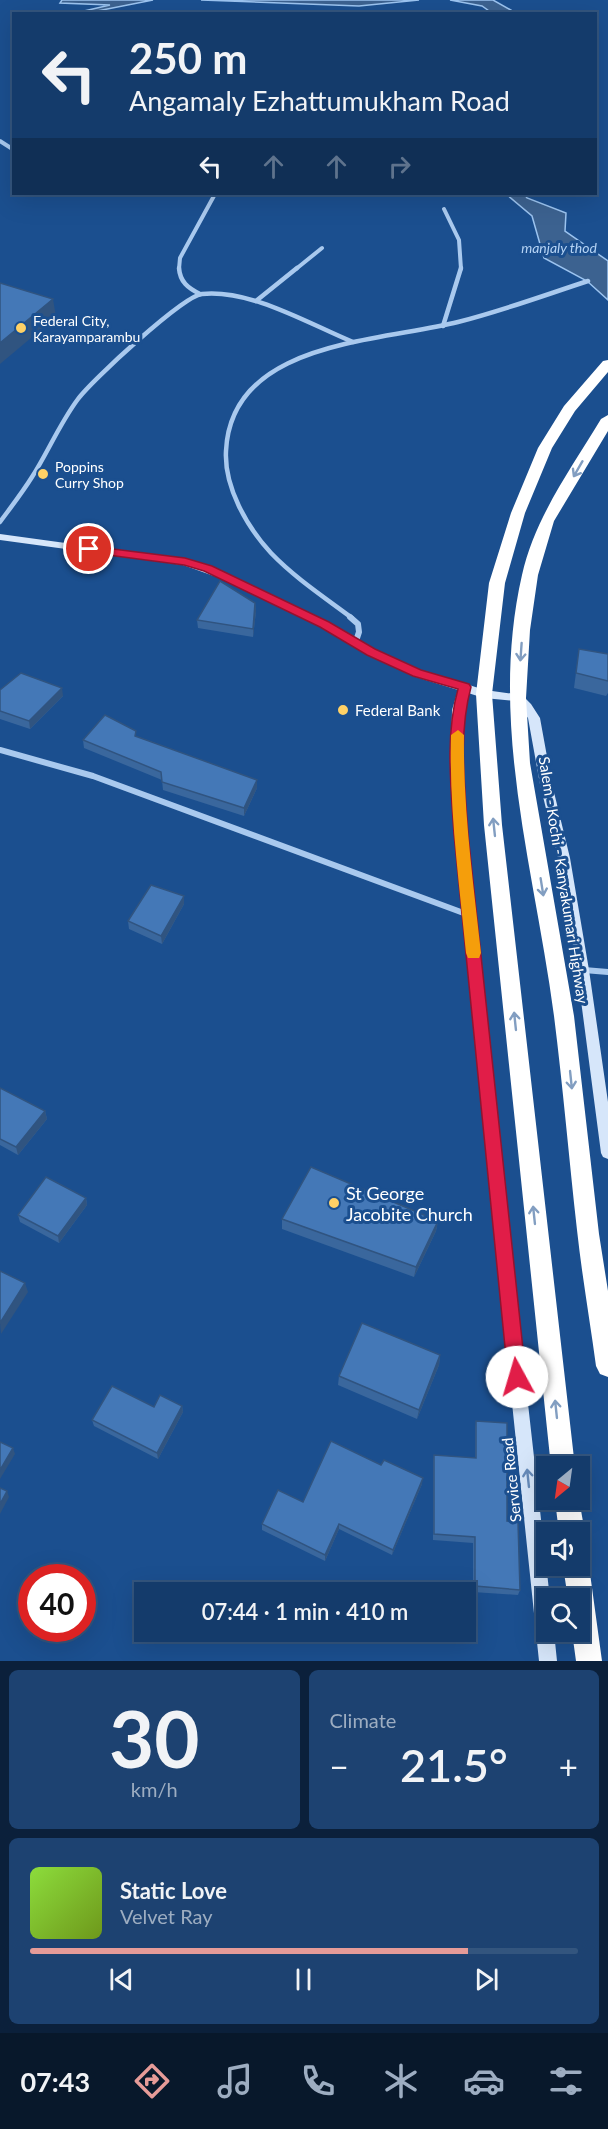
<!DOCTYPE html>
<meta charset="utf-8">
<style>
body{margin:0;font-family:Lato,sans-serif;background:#1d4271;color:#f1f3f6;height:100vh;display:flex;flex-direction:column;font-size:22px;white-space:nowrap}
*{box-sizing:border-box;margin:0}
p{font-size:20px;color:#9dadc1}
.icon{flex:none;width:33px;height:33px;fill:none;stroke:currentColor;stroke-width:2;stroke-linecap:round;stroke-linejoin:round}
.map{position:relative;height:1661px;overflow:hidden}
.panel{display:flex;flex-direction:column;gap:9px;padding:9px;background:#0b203b;flex:1}
.panel>*{flex:none}
.top-card{position:absolute;left:12px;top:12px;width:585px;height:183px;border-radius:0px;box-shadow:0 6px 24px #0002,0 0 0 2px #33557e;background:#143b6b;color:#f1f3f6;overflow:hidden}
.needle{width:39px;rotate:209deg}
.controls{position:absolute;left:536px;top:1456px;display:grid;gap:12px}
.controls a{display:grid;place-items:center;width:54px;height:54px;border-radius:0px;background:#143b6b;box-shadow:0 6px 24px #0002,0 0 0 2px #33557e;font-size:30px}
.speed{position:absolute;left:18px;top:1564px;display:flex;gap:12px;font-size:30px;font-weight:700;text-align:center}
.speed>*{display:grid;place-content:center;width:78px;height:78px;border-radius:50%;background:#143b6b;box-shadow:0 6px 24px #0002,0 0 0 2px #33557e;line-height:1}
.speed .limit{border:9px solid #d22;background:#fff;color:#111}
.pin{position:absolute;display:grid;place-items:center;width:51px;height:51px;color:#fff;margin:-26px;border:3px solid #fff;border-radius:50%;box-shadow:0 2px 6px #0007}
.me{position:absolute;width:66px;margin:-33px;rotate:354deg;stroke-linejoin:round;filter:drop-shadow(0 0 4px #0008)}
.turn{display:flex;align-items:center;gap:21px;height:126px;padding:0 18px;font-size:27px}
.turn .icon{width:78px;height:78px;stroke-width:2.5}
.turn b{display:block;font-size:42px;line-height:51px}
.lanes{display:flex;align-items:center;height:57px;padding:0 18px;background:#0003;justify-content:center;gap:30px;direction:ltr}
.lanes .off{opacity:.35}
.big{font-size:45px;font-weight:600;line-height:1.1}
.panel .widget{flex:1;display:flex;flex-direction:column;justify-content:center;gap:9px;min-width:0;padding:0 21px;border-radius:9px;background:#1d4271}
.panel .dial{align-items:center;gap:0}
.dial b{font-size:78px;line-height:1}
.song{display:flex;align-items:center;gap:18px}
.cover{width:72px;height:72px;border-radius:9px;background:linear-gradient(135deg,hsl(90 70% 55%),hsl(80 70% 35%))}
.played{height:6px;border-radius:3px;background:linear-gradient(90deg,#e69b98 80%,#33557e 80%)}
.keys{display:flex;justify-content:space-around;direction:ltr}
.heat{display:flex;justify-content:space-between;align-items:center;font-size:33px;direction:ltr}
.panel .tiles{flex:1;display:grid;gap:9px;grid-template-columns:1fr 1fr}
.widget:last-child{grid-column:span 2}
.trip{position:absolute;left:134px;top:1582px;width:342px;height:60px;border-radius:0px;background:#143b6b;box-shadow:0 6px 24px #0002,0 0 0 2px #33557e;font-weight:600;line-height:60px;text-align:center}
.tab-bar{display:flex;height:96px;justify-content:space-around;align-items:center;background:#08182b;color:#9dadc1}
.tab-bar .icon{width:42px;height:42px}
.tab-bar .on{color:#e69b98}
.tab-bar b{font-size:27px;color:#f1f3f6}
.map>svg:first-child{display:block}
.water{fill:#3c6290;stroke:#9cc4f0;stroke-width:1.5}
.lines{fill:none;stroke-linecap:round;stroke-linejoin:round}
.street-far2{stroke:#a9c9ee;stroke-width:4}
.street-far1{stroke:#a9c9ee;stroke-width:4.5}
.street{stroke:#a9c9ee;stroke-width:6}
.secondary{fill:#d6e6fa;fill-rule:evenodd}
.highway{fill:#fff;fill-rule:evenodd}
.wall{fill:#3a679d}
.shaded-wall{fill:#305480}
.building{fill:#4478b7;stroke:#305480;stroke-width:1.5}
.oneway{stroke:#829ec1}
.oneway2{stroke:#668bba}
.route{fill:#e11d48;stroke:#92132f;stroke-width:1.5}
.slow{fill:#f59e0b}
.poi-dot{fill:#ffd166;stroke:#1b4f8f;stroke-width:2}
.labels{text-anchor:middle;dominant-baseline:central;stroke-width:6;stroke-linejoin:round;paint-order:stroke}
.far-water-label{font-size:14px;font-style:italic;fill:#b5d3f5;stroke:#1b4f8f}
.far-poi-label{font-size:14px;fill:#fff;stroke:#1b4f8f;text-anchor:start}
.poi-label{font-size:15px;fill:#fff;stroke:#1b4f8f;text-anchor:start}
.street-label{font-size:15px;fill:#fff;stroke:#1b4f8f}
.near-poi-label{font-size:18px;fill:#fff;stroke:#1b4f8f;text-anchor:start}
</style>
<div class="map">
<svg width="608" height="1661" viewBox="0 0 608 1661">
<rect width="100%" height="100%" fill="#1b4f8f"/>
<g class="water">
<polygon points="62,0 153,0 87,13 71,14 110,5 60,3"/>
<polygon points="201,0 419,0 359,6"/>
<polygon points="450,0 493,0 516,13 492,13 482,6"/>
<polygon points="506,194 524,194 527,198 566,213 565,231 608,261 608,300 587,281 544,258 532,216"/>
</g>
<g class="lines">
<g class="street-far2">
<polyline points="0,141 14,150"/>
<polyline points="444,209 459,240 461,269"/>
<polyline points="179,269 180,258 215,194"/>
<polyline points="296,269 322,248"/>
</g>
<g class="street-far1">
<path d="M179,268C180,282 188,288 200,294"/>
<polyline points="256,301 297,268"/>
<polyline points="443,326 461,268"/>
<path d="M0,522C11,507 22,493 32,477C48,452 60,423 78,399C91,381 183,296 202,294C251,289 309,324 353,342"/>
<path d="M352,618C324,597 295,578 271,553C247,527 224,487 226,451C231,341 378,342 458,322C502,311 545,295 588,281"/>
</g>
<g class="street">
<polyline points="350,617 358,624 359,632 355,644"/>
<polyline points="0,750 93,776 469,915"/>
<polyline points="584,970 608,972"/>
</g>
<polygon class="secondary" points="0,534 189,560 233,576 328,622 375,649 421,670 485,690 522,695 531,704 540,718 552,784 570,858 589,970 608,1102 608,1159 603,1157 601,1153 577,970 558,858 540,784 528,718 515,701 484,698 468,693 464,710 463,769 467,835 501,1164 550,1599 546,1599 546,1632 554,1632 557,1661 539,1661 487,1164 455,835 451,769 452,710 458,690 413,676 367,655 320,626 225,580 183,565 0,540"/>
<g class="highway">
<polygon points="608,360 608,372 575,411 552,448 525,513 505,583 492,694 502,825 575,1467 551,1467 484,825 476,694 489,583 511,513 538,448 564,406 603,361"/>
<path d="M608,415V431L554,521L538,575L530,630L526,698L530,763L574,1016L599,1234L608,1291V1377L600,1374L596,1366C590,1321 582,1276 577,1230C569,1159 563,1087 554,1016C535,870 488,724 522,575C535,517 571,469 601,419Z"/>
<polygon points="579,1499 585,1533 579,1543 579,1533 559,1533 555,1500"/>
<polygon points="579,1554 585,1557 589,1566 602,1661 576,1661 572,1632 579,1632 579,1599 568,1599 563,1566 579,1566"/>
</g>
</g>
<g class="wall">
<polygon points="255,603 256,611 253,637 198,628 197,620"/>
<polygon points="579,649 608,654 608,693 606,696 574,688"/>
<polygon points="0,690 63,696 30,729 0,719"/>
<polygon points="136,736 257,780 257,788 244,816 163,790 162,780 84,748 83,740"/>
<polygon points="184,896 184,904 162,944 129,929 128,921"/>
<polygon points="0,1088 45,1111 47,1119 18,1155 0,1145"/>
<polygon points="86,1198 87,1205 59,1243 20,1222 18,1215"/>
<polygon points="282,1219 438,1221 436,1231 414,1277 282,1229"/>
<polygon points="440,1355 439,1365 417,1419 338,1385 339,1376"/>
<polygon points="182,1406 183,1412 158,1459 94,1426 92,1420"/>
<polygon points="476,1421 507,1521 520,1590 518,1595 473,1592 473,1543 433,1540 433,1461 434,1455 475,1458 475,1427"/>
<polygon points="422,1484 392,1555 339,1529 325,1561 262,1530 262,1524 303,1502"/>
</g>
<g class="shaded-wall">
<polygon points="53,299 56,317 0,364 0,343"/>
<polygon points="255,603 256,611 253,637 253,629"/>
<polygon points="62,688 63,696 30,729 29,721"/>
<polygon points="257,780 257,788 244,816 244,808"/>
<polygon points="184,896 184,904 162,944 161,936"/>
<polygon points="45,1111 47,1119 18,1155 16,1147"/>
<polygon points="86,1198 87,1205 59,1243 58,1236"/>
<polygon points="438,1221 436,1231 414,1277 416,1267"/>
<polygon points="25,1283 28,1292 1,1334 0,1323"/>
<polygon points="440,1355 439,1365 417,1419 419,1410"/>
<polygon points="182,1406 183,1412 158,1459 157,1453"/>
<polygon points="13,1448 15,1454 0,1479 0,1470"/>
<polygon points="423,1478 422,1484 392,1555 393,1550"/>
<polygon points="7,1491 9,1497 0,1514 0,1504"/>
<polygon points="339,1524 339,1529 325,1561 325,1555"/>
</g>
<g class="building">
<polygon points="0,283 53,299 0,343"/>
<polygon points="220,581 255,603 253,629 197,620"/>
<polygon points="579,649 608,654 608,681 576,673"/>
<polygon points="21,673 62,688 29,721 0,711 0,690"/>
<polygon points="105,715 136,731 135,736 257,780 244,808 162,782 161,772 83,740"/>
<polygon points="151,885 184,896 161,936 128,921"/>
<polygon points="0,1088 45,1111 16,1147 0,1139"/>
<polygon points="311,1167 438,1221 416,1267 282,1219"/>
<polygon points="46,1177 86,1198 58,1236 18,1215"/>
<polygon points="0,1271 25,1283 0,1323"/>
<polygon points="362,1323 440,1355 419,1410 339,1376"/>
<polygon points="112,1386 154,1407 160,1395 182,1406 157,1453 92,1420"/>
<polygon points="476,1421 507,1423 507,1521 518,1522 520,1590 475,1586 475,1537 434,1534 434,1455 476,1458"/>
<polygon points="331,1441 381,1465 384,1460 423,1478 393,1550 339,1524 325,1555 262,1524 278,1490 303,1502"/>
<polygon points="0,1442 13,1448 0,1470"/>
<polygon points="0,1488 7,1491 0,1504"/>
</g>
<defs><path id="oneway-shaft" d="M-6 0H5M1.5-3L5.5 0L1.5 3" fill="none" stroke-width="1.6" stroke-linecap="round" stroke-linejoin="round" transform="scale(1.5)"/></defs>
<g class="oneway">
<use href="#oneway-shaft" transform="translate(578 469) rotate(120)"/>
<use href="#oneway-shaft" transform="translate(521 652) rotate(94)"/>
<use href="#oneway-shaft" transform="translate(494 827) rotate(-96)"/>
<use href="#oneway-shaft" transform="translate(542 887) rotate(81)"/>
<use href="#oneway-shaft" transform="translate(515 1021) rotate(-96)"/>
<use href="#oneway-shaft" transform="translate(571 1080) rotate(84)"/>
<use href="#oneway-shaft" transform="translate(534 1215) rotate(-96)"/>
<use href="#oneway-shaft" transform="translate(556 1409) rotate(-96)"/>
</g>
<use class="oneway2" href="#oneway-shaft" transform="translate(528 1478) rotate(-96)"/>
<path class="route" d="M89,546L185,558L212,566L329,622L375,649L421,670L469,684L471,687C458,735 465,786 468,834L526,1377L523,1383L517,1385L510,1383L508,1377L454,834C451,787 445,736 458,689L413,676L367,655L320,627L204,571L184,565L85,552L83,549Z"/>
<path class="slow" d="M458,730L464,735C463,808 473,881 481,953L479,958H468L466,953C459,881 449,808 451,735Z"/>
<g class="poi-dot">
<circle cx="21" cy="328" r="6"/>
<circle cx="43" cy="474" r="6"/>
<circle cx="343" cy="710" r="6"/>
<circle cx="334" cy="1203" r="6"/>
</g>
<g class="labels">
<g class="far-water-label">
<text x="559" y="247">manjaly thod</text>
</g>
<g class="far-poi-label">
<text x="33" y="320">Federal City,<tspan x="33" dy="16">Karayamparambu</tspan></text>
<text x="55" y="466">Poppins<tspan x="55" dy="16">Curry Shop</tspan></text>
</g>
<g class="poi-label">
<text x="355" y="710">Federal Bank</text>
</g>
<g class="street-label">
<text transform="translate(564 880) rotate(81)">Salem - Kochi - Kanyakumari Highway</text>
<text transform="translate(511 1480) rotate(-96)">Service Road</text>
</g>
<g class="near-poi-label">
<text x="346" y="1193">St George<tspan x="346" dy="21">Jacobite Church</tspan></text>
</g>
</g>
</svg>
<div class="controls">
<a><svg class="needle" viewBox="-14 -14 28 28"><path d="M0-13l5 13h-10z" fill="#e53935"/><path d="M0 13l5-13h-10z" fill="#9dadc1"/></svg></a>
<a><svg class="icon" aria-label="sound" viewBox="0 0 24 24"><path d="M4 9h4l5-4v14l-5-4H4zM17 9q2 3 0 6"/></svg></a>
<a><svg class="icon" aria-label="search" viewBox="0 0 24 24"><circle cx="10" cy="10" r="6"/><path d="M15 15l6 6"/></svg></a>
</div>
<div class="speed"><div class="limit">40</div></div>
<div class="pin" style="left:89px;top:549px;background:#d93025"><svg class="icon" aria-label="arrive" viewBox="0 0 24 24"><path d="M6 21V4h12l-3 4 3 4H6"/></svg></div>
<svg class="me" style="left:517px;top:1377px" viewBox="-20 -20 40 40"><circle r="19" fill="#fff"/><path d="M0-13L10 11 0 6-10 11z" fill="#e11d48"/></svg>
<div class="trip">07:44 · 1 min · 410 m</div>
<div class="top-card">
<div class="turn"><svg class="icon" aria-label="left" viewBox="0 0 24 24"><path d="M17 20v-9H6M10 6l-5 5 5 5"/></svg><div><b>250 m</b>Angamaly Ezhattumukham Road</div></div>
<div class="lanes"><svg class="icon" aria-label="left" viewBox="0 0 24 24"><path d="M17 20v-9H6M10 6l-5 5 5 5"/></svg><svg class="icon off" aria-label="ahead" viewBox="0 0 24 24"><path d="M12 20V5M6 11l6-6 6 6"/></svg><svg class="icon off" aria-label="ahead" viewBox="0 0 24 24"><path d="M12 20V5M6 11l6-6 6 6"/></svg><svg class="icon off" aria-label="right" viewBox="0 0 24 24"><path d="M7 20v-9h11M14 6l5 5-5 5"/></svg></div>
</div>
</div>
<section class="panel">
<div class="tiles">
<div class="widget dial"><b>30</b><p>km/h</p></div>
<div class="widget"><p>Climate</p>
<div class="heat"><a>−</a><b class="big">21.5°</b><a>+</a></div>
</div>
<div class="widget">
<div class="song"><i class="cover"></i><div><b>Static Love</b><p>Velvet Ray</p></div></div>
<div class="played"></div>
<div class="keys"><svg class="icon" aria-label="previous" viewBox="0 0 24 24"><path d="M18 5L8 12l10 7zM5 5v14"/></svg><svg class="icon" aria-label="pause" viewBox="0 0 24 24"><path d="M8 5v14M16 5v14"/></svg><svg class="icon" aria-label="next" viewBox="0 0 24 24"><path d="M6 5l10 7-10 7zM19 5v14"/></svg></div>
</div>
</div>
</section>
<nav class="tab-bar">
<b>07:43</b>
<svg class="icon on" aria-label="directions" viewBox="0 0 24 24"><path d="M12 3l9 9-9 9-9-9zM9 14v-3h6M13 9l2 2-2 2"/></svg>
<svg class="icon" aria-label="music" viewBox="0 0 24 24"><path d="M9 18V5l10-2v13"/><circle cx="6" cy="18" r="3"/><circle cx="16" cy="16" r="3"/></svg>
<svg class="icon" aria-label="phone" viewBox="0 0 24 24"><path d="M5 4h4l2 5-3 2q2 4 5 5l2-3 5 2v4C11 20 4 13 5 4z"/></svg>
<svg class="icon" aria-label="climate" viewBox="0 0 24 24"><path d="M12 3v18M4 7l16 10M4 17L20 7"/></svg>
<svg class="icon" aria-label="car" viewBox="0 0 24 24"><path d="M5 17H2v-5l4-1 3-4h7l3 4 3 1v5h-3M9 17h6M6 11h13"/><circle cx="7" cy="17" r="2"/><circle cx="17" cy="17" r="2"/></svg>
<svg class="icon" aria-label="filters" viewBox="0 0 24 24"><path d="M4 7h16M4 17h16"/><circle cx="9" cy="7" r="2"/><circle cx="15" cy="17" r="2"/></svg>
</nav>
